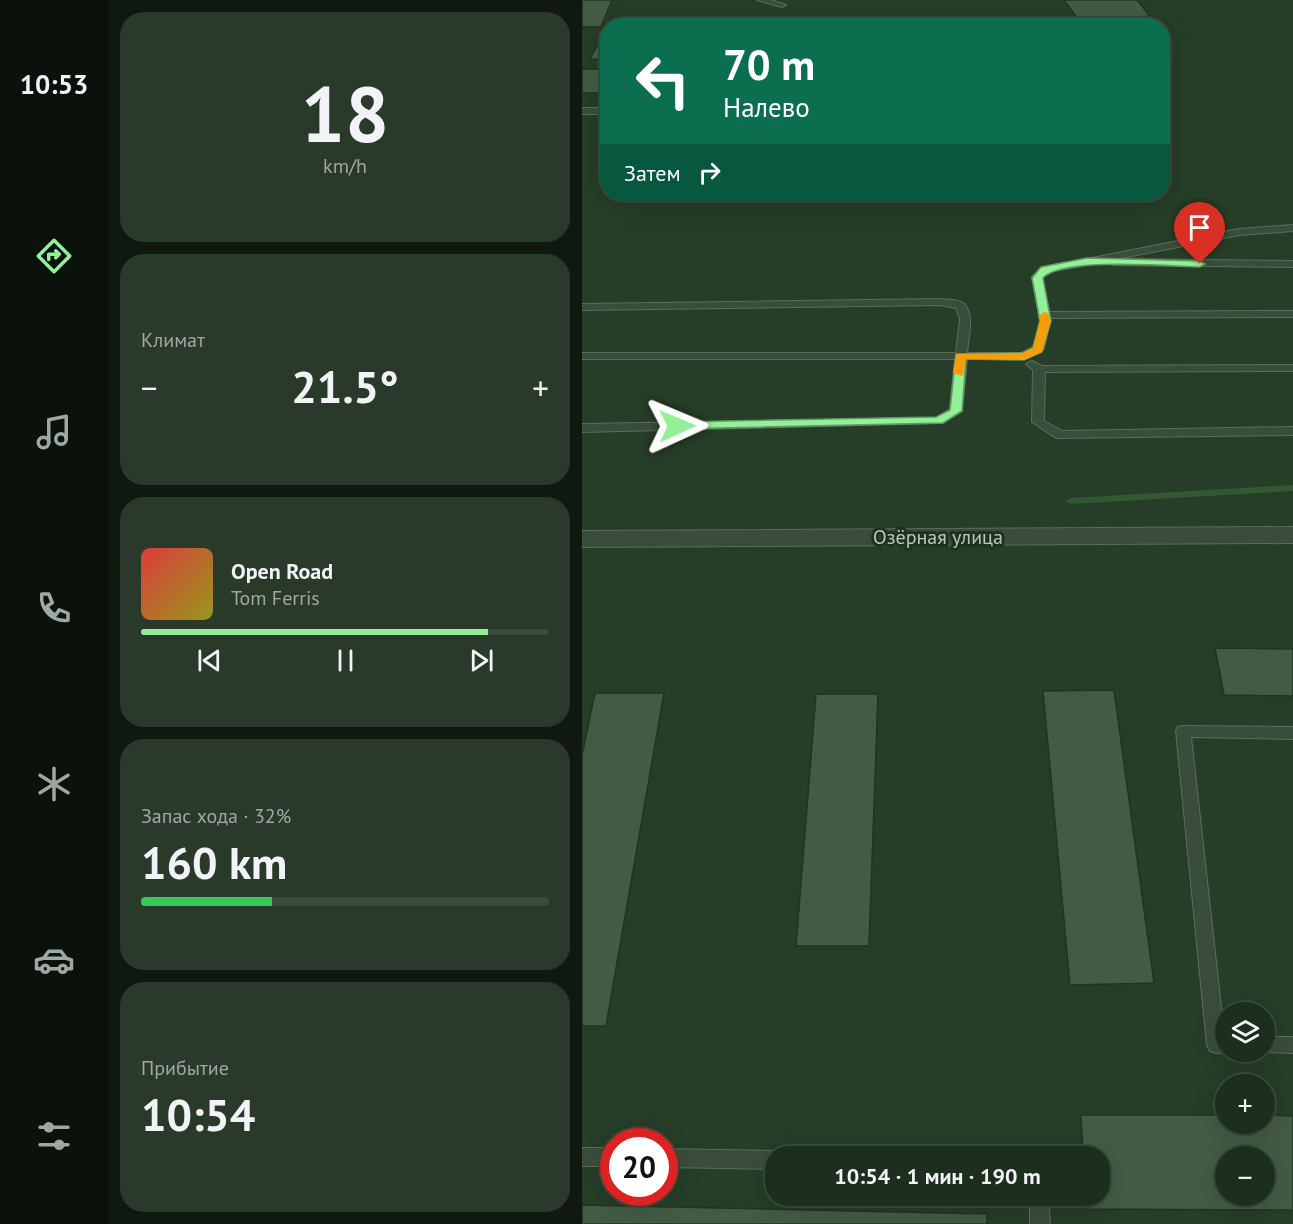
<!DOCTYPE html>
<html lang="ru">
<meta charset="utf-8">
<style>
body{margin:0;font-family:"PT Sans",sans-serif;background:#293a2a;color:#f1f3f6;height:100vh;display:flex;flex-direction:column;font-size:22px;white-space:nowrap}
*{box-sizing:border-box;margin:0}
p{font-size:20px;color:#a0a8a4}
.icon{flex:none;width:33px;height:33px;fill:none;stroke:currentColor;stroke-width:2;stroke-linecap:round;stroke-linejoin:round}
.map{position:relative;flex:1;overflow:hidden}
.panel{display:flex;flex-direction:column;gap:12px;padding:12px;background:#0f1910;width:474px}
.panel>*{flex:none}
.guide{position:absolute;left:18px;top:18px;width:570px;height:183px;border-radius:24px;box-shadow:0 6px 24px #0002,0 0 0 2px #3a4a3b;background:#0b6e4f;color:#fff;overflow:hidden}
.controls{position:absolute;left:633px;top:1002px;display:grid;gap:12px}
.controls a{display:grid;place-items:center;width:60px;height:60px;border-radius:50%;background:#1c2e1d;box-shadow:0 6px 24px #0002,0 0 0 2px #3a4a3b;font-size:30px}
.speed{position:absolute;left:18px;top:1128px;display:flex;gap:12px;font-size:30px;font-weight:700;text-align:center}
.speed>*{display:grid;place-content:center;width:78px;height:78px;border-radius:50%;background:#1c2e1d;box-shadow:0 6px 24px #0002,0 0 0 2px #3a4a3b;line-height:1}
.speed .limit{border:9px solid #d22;background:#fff;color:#111}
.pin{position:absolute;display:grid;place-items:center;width:51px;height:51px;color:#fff;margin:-62px -26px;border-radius:50% 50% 50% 0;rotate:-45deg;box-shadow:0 0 6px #0007}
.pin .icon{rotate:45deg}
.me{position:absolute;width:66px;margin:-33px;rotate:89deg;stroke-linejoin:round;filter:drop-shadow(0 0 4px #0008)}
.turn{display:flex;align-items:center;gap:21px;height:126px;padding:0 24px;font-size:27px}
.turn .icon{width:78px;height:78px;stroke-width:2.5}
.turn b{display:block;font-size:42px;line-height:51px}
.then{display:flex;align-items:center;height:57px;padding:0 24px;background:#0003;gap:12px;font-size:22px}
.big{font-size:45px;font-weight:600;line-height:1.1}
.panel .widget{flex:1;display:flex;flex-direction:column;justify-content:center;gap:9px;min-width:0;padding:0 21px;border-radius:24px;background:#293a2a}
.panel .dial{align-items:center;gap:0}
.dial b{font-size:78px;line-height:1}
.song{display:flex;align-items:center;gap:18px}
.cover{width:72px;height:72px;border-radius:9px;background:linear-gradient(135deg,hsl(0 70% 55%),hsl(60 70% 35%))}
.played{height:6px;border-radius:3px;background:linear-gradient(90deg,#93f098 85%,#3a4a3b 85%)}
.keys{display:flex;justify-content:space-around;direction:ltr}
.heat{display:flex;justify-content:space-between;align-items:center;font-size:33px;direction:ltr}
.charge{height:9px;border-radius:4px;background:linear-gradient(90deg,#34c759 32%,#3a4a3b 0)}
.trip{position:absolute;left:183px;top:1146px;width:345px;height:60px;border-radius:24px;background:#1c2e1d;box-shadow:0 6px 24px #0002,0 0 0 2px #3a4a3b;font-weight:600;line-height:60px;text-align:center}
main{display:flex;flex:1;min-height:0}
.tabs{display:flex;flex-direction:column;width:108px;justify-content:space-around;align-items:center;background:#0b120c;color:#a0a8a4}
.tabs .icon{width:42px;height:42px}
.tabs .active{color:#93f098}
.tabs b{font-size:27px;color:#f1f3f6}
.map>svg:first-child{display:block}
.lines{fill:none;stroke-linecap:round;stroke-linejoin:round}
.stream{fill:#335833;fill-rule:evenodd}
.building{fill:#435b43;stroke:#213421;stroke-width:1.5;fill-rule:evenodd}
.lane-casing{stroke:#5b6d5c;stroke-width:2}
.street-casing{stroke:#5b6d5c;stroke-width:2}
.lane{fill:#3a4d3b;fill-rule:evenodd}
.street{fill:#3a4d3b;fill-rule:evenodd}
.route{fill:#93f098;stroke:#609c63;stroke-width:1.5}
.slow{fill:#f59e0b}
.labels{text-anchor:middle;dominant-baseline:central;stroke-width:6;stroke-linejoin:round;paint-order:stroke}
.street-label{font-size:20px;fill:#b6c8b7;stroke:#1f321f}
</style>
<main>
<nav class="tabs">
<b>10:53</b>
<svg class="icon active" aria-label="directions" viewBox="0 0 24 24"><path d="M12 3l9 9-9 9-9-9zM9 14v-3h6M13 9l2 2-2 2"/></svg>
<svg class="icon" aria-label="music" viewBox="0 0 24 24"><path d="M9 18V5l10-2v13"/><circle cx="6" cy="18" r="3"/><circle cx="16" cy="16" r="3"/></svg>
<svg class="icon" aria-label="phone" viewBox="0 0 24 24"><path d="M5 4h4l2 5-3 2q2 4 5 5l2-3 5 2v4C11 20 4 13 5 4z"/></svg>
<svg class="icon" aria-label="climate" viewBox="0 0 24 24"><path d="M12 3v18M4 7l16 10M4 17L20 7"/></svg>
<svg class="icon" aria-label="car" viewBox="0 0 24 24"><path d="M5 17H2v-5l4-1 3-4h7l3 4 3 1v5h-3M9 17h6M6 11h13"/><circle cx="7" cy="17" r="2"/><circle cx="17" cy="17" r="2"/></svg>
<svg class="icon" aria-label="filters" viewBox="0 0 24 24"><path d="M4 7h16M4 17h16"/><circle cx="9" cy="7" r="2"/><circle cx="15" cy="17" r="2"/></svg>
</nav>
<section class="panel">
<div class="widget dial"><b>18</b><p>km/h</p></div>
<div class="widget"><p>Климат</p>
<div class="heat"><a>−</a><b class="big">21.5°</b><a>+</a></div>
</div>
<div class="widget">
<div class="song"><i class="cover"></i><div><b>Open Road</b><p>Tom Ferris</p></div></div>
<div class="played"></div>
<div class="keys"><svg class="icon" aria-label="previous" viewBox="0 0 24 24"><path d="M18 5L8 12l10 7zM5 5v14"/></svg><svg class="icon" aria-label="pause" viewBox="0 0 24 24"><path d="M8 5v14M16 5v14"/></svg><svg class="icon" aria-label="next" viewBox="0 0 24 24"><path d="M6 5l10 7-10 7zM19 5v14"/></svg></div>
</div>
<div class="widget"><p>Запас хода · 32%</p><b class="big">160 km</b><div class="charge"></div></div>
<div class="widget"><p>Прибытие</p><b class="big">10:54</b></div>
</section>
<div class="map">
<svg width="711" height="1224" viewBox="0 0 711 1224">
<rect width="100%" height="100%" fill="#263d27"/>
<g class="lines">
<polygon class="stream" points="711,485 711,491 489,504 484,501 489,498"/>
</g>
<g class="building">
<polygon points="0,0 30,0 19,27 0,27"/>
<polygon points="482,0 555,0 568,16 499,23"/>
<polygon points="22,32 26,32 26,60 8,59"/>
<rect x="0" y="69" width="26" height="24"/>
<polygon points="633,648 711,649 711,696 642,695"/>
<polygon points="532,690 572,983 488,985 461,691"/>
<polygon points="13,693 82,693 24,1026 0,1026 0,755"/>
<polygon points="234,694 296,694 287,946 214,946"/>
<path d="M499,1115H644V1124H682V1115L711,1116V1210L505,1209L504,1196H518V1156H501ZM644,1156H682V1196H644Z"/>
<polygon points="0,1205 405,1214 405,1224 0,1224"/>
</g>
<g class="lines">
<g class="lane-casing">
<g id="lane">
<polygon points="175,0 189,0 204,5 200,7"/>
<polygon points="0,108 21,108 25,111 21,114 0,114"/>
<path d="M711,225V231L657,235L535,259L711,261V267L531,265L527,264V261L466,272L460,278L467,312L711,311V317L468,318L462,349L442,359H385L380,411L361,423L0,432V424L355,418L368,409L373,359H0V353H374L378,319L374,308L358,305L0,310V304L358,299C364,300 378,299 382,304C393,314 386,339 385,353H440L451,347L458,321L450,277L459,268L657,229Z"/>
<polygon points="450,361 460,366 711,365 711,371 463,372 462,421 480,431 711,427 711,435 474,438 450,422 451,370 444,364"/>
<polygon points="601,726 711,727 711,739 609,737 644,1052 648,1052 634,1053 628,1051 625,1045 594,731 596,727"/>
<polygon points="682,1037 711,1037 711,1053 678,1052 682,1052"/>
<rect x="0" y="1148" width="32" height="18"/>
<polygon points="82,1149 194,1151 202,1156 194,1156 194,1169 82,1167"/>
<polygon points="448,1196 466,1196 468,1224 448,1224"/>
</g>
</g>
<g class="street-casing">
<polygon id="street" points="711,527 711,543 0,547 0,531"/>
</g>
<use href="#lane" class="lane"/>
<use href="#street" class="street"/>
</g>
<path class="route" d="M505,258L618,261L623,264L618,267C586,266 480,257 461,278L469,321L460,352L442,360L384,359L380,411L361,423L95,429L89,426L95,422L354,417L368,410L374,354L440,353L451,348L458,321L450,278L459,267Z"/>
<polygon class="slow" points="462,312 466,313 469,321 460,352 442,360 384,359 381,376 371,373 374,354 440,353 451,348 458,321 457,316"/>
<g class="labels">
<g class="street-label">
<text x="356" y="537">Озёрная улица</text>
</g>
</g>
</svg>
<div class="controls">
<a><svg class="icon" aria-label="layers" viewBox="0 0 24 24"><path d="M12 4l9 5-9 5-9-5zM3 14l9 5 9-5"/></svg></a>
<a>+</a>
<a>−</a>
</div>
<div class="speed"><div class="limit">20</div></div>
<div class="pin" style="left:618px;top:264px;background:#d93025"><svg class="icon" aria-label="arrive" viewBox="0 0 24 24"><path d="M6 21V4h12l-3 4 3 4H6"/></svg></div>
<svg class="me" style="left:95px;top:426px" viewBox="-20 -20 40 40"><path d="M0-17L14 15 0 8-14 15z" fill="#93f098" stroke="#fff" stroke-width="4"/></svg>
<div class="trip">10:54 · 1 мин · 190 m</div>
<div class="guide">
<div class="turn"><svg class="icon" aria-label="left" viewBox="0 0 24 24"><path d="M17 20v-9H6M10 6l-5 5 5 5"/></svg><div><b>70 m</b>Налево</div></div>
<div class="then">Затем<svg class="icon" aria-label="right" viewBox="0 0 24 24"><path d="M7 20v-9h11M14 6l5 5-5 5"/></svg></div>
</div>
</div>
</main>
